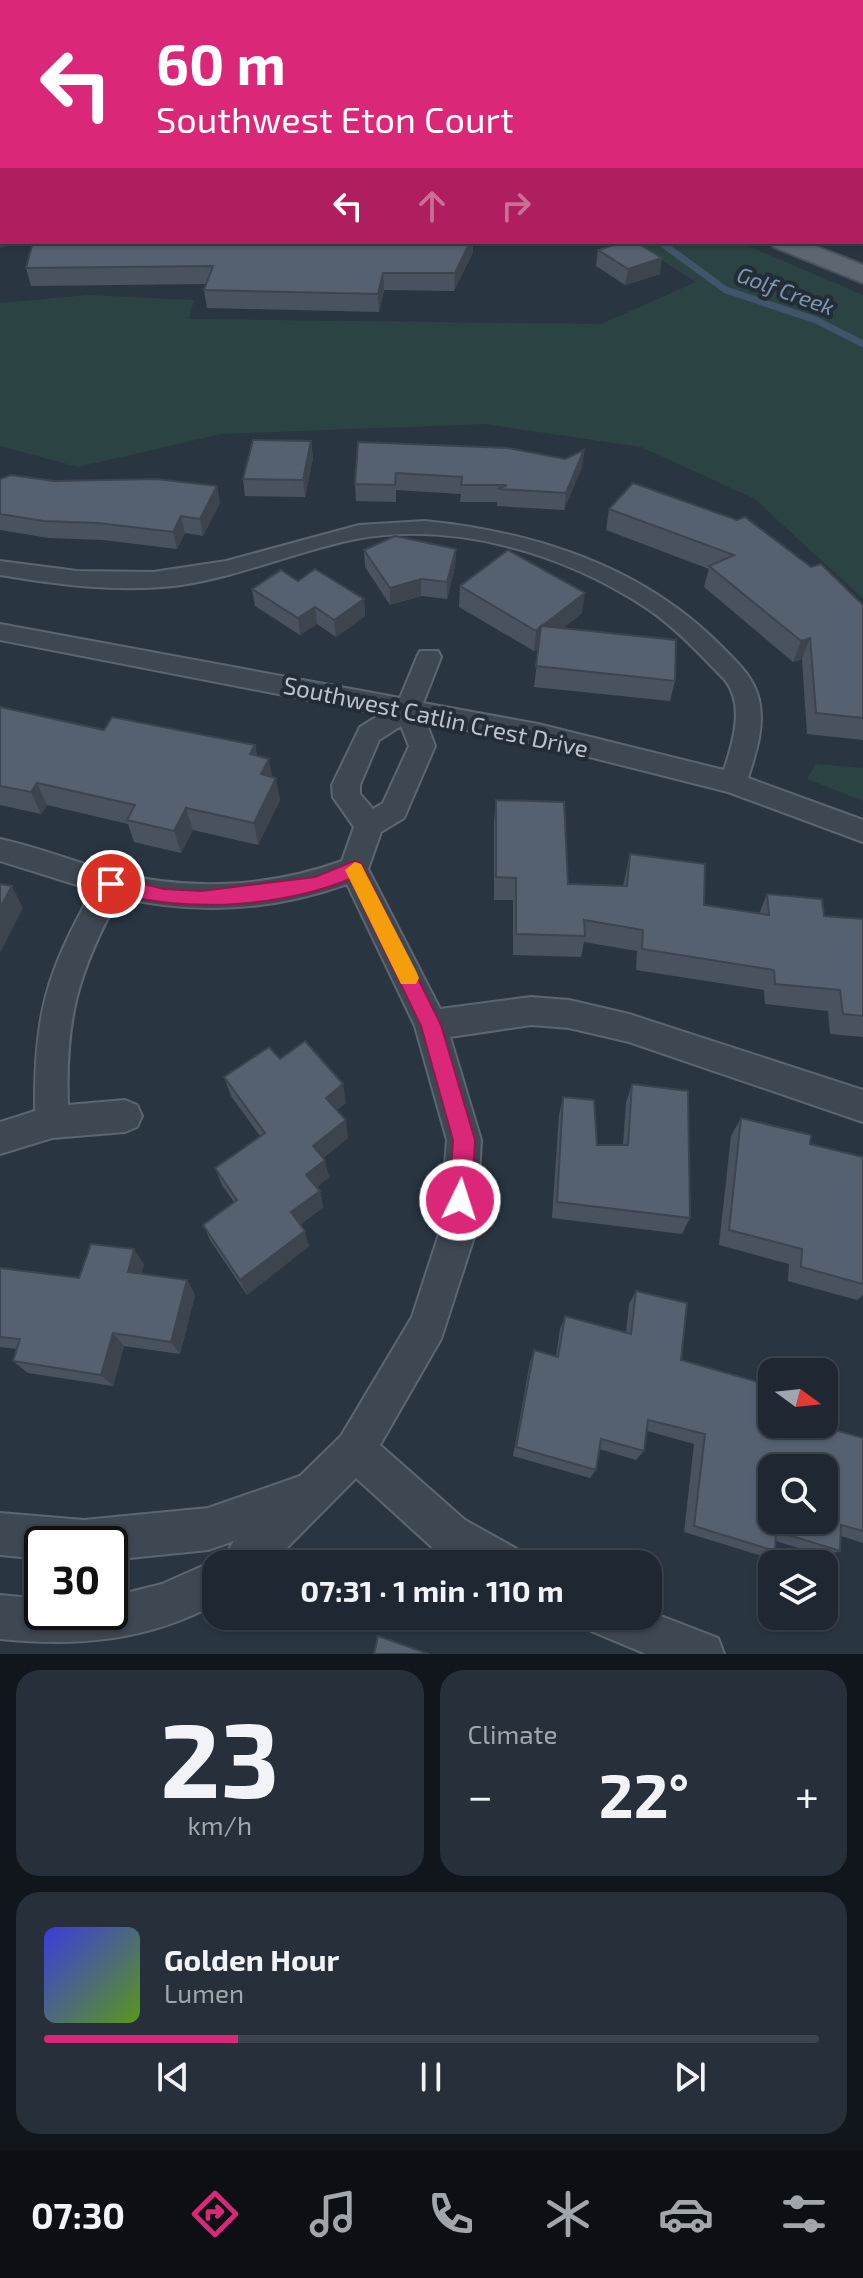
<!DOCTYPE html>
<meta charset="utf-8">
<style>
body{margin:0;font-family:"Exo 2",sans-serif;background:#27303a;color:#f1f3f6;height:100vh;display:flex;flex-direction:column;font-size:30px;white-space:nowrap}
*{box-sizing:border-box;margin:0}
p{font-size:26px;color:#a1a6ac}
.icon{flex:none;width:44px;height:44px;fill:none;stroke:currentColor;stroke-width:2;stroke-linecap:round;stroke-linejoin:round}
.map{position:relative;height:1654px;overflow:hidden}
.panel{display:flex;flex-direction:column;gap:16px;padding:16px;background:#11161c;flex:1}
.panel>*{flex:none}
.top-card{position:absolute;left:0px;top:0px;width:864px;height:244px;box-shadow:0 2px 6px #0004,0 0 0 2px #3c444d;background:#db2777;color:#fff;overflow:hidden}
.needle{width:52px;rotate:105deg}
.tools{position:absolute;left:758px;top:1358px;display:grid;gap:16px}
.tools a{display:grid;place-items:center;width:80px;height:80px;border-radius:16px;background:#1f2832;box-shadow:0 2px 6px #0004,0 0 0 2px #3c444d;font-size:40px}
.speed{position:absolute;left:24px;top:1526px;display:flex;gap:16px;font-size:40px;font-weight:700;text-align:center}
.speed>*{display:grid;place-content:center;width:104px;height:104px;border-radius:50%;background:#1f2832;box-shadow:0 2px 6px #0004,0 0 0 2px #3c444d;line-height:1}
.speed .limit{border:4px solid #111;border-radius:12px;background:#fff;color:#111}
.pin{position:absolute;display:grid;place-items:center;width:68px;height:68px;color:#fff;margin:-34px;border:4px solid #fff;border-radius:50%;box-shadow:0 2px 8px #0007}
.me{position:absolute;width:88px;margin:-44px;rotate:4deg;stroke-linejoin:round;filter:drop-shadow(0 0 6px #0008)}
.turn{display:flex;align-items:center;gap:28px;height:168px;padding:0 24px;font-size:36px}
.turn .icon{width:104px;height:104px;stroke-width:2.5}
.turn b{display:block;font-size:56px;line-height:68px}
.lanes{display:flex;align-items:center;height:76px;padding:0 24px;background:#0003;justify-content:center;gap:40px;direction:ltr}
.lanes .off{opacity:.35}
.big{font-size:60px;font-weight:700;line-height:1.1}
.panel .card{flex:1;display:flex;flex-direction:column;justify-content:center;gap:12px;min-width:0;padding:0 28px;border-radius:24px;background:#27303a}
.panel .dial{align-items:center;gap:0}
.dial b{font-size:104px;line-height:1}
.song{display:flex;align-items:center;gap:24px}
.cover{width:96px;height:96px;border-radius:12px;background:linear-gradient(135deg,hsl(240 70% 55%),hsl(90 70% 35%))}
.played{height:8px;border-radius:4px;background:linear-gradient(90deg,#db2777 25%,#3c444d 25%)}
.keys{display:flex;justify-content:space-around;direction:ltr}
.heat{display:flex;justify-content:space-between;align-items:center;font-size:44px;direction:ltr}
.panel .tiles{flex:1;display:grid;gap:16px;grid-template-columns:1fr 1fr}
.card:last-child{grid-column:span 2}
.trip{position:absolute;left:202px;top:1550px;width:460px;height:80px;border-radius:24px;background:#1f2832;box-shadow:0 2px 6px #0004,0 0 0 2px #3c444d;font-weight:700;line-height:80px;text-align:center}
.tabs{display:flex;height:128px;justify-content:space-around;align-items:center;background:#0c1014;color:#a1a6ac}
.tabs .icon{width:56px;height:56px}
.tabs .active{color:#db2777}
.tabs b{font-size:36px;color:#f1f3f6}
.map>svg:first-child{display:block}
.green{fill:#2b4343}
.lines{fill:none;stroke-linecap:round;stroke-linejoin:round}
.stream{stroke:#40556a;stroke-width:7}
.minor-casing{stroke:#5c6670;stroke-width:4}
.primary-casing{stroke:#47515c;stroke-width:4}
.minor{fill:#3e4852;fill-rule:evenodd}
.primary{fill:#5c6772;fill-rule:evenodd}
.wall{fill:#49535f}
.shaded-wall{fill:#3c444e}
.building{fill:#55616f;stroke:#3c444e;stroke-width:2;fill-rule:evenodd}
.route{fill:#db2777;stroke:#8e194d;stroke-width:2}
.slow{fill:#f59e0b}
.labels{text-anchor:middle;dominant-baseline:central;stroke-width:8;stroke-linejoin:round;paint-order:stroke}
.far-water-label{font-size:22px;font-style:italic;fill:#7e96ac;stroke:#222d38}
.street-label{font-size:24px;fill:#bbc3cc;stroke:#222d38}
</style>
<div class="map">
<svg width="863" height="1654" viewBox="0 0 863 1654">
<rect width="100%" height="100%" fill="#293642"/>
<g class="green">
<polygon points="633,242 739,242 863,295 863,599 755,499 641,447 485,424 221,434 78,467 0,446 0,303 88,295 194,300 189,319 601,324 696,282"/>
<polygon points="816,764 863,768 863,801 807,779"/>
</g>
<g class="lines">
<polyline class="stream" points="660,242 726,290 816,320 863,344"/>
<g class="minor-casing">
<g id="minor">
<rect x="862" y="112" width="1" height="8"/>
<path d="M425,521C534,532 642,566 721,646C737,662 754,677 759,700C765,726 756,753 748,778L863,820V842L728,792L538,744L426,722L435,746L404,818L381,832L368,869L440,1009L531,997L569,1000L629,1014L863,1090V1122L629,1042L569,1028L531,1025L450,1037L481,1140L476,1231L441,1339L380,1445L465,1520L517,1549L523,1564H460L435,1550L356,1478L271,1564H216V1604C146,1641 78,1647 0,1639V1595L42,1599V1612H110V1597L162,1584L216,1560L221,1561L234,1541L208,1550L110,1560V1544H42V1559L0,1555V1513L84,1520L208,1508L300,1476L341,1436L412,1317L440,1231L447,1140L415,1026L347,884C272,911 196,915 119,897C78,972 65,1019 68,1105L125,1100L137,1105L142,1116L137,1127L125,1132L52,1138L0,1154V1122L35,1111C34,1016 46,973 93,890L0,861V839C38,847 74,862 112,872C188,891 268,888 342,861L354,827L333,797L332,785L360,727L381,714L0,640V624L400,698L417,657L420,651H438L441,657L423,703L538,724L724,770C733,743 745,705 725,680C700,654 675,627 645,607C563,553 454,521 356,539C297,551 241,576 181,585C120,593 60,585 0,575V561L77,571L153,572L226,561L359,525ZM401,726L409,746L383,803L373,809L360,794V785L379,740Z"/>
<polygon points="648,1611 718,1638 724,1654 646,1654 591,1631 584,1616 648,1616"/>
</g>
</g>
<g class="primary-casing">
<g id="primary">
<rect x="407" y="0" width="18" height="2"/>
<polygon points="770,242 805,242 863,265 863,283 774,247"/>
</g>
</g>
<use href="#minor" class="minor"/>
<use href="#primary" class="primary"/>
</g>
<g class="wall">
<polygon points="216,0 297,0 292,2 217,2"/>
<polygon points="573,0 667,0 670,2 576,2"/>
<polygon points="710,0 863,0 863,3 709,2"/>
<polygon points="598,250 660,274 625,285 596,266"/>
<polygon points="473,252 454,291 384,290 379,312 207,308 204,290 206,284 31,286 26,268"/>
<polygon points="311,441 313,458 305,497 245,496 243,479"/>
<polygon points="358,442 565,459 584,450 582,467 564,510 497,506 497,502 460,502 461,494 396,490 396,502 356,501 355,484"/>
<polygon points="0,479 217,486 220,503 203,536 185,533 177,549 103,540 49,538 0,530"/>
<polygon points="609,509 811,567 863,605 863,740 807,734 802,659 793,662 704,587 709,569 606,530"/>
<polygon points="456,549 455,566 447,599 421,596 390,605 365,567 364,550"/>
<polygon points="298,581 364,599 365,616 336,637 317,624 300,635 255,606 252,589"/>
<polygon points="460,586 582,613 563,628 675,681 670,701 534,687 539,648 534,651 459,607"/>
<polygon points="0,707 104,730 255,745 257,756 272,777 280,800 258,845 193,830 181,853 134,842 128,824 47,805 41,814 0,805"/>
<polygon points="496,800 568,884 623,886 630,854 704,905 759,914 767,894 824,916 863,919 863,1037 830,1034 828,1011 765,1004 764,990 636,970 637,951 584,942 581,957 513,955 513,900 494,900 494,823"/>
<polygon points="280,1059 346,1103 337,1110 348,1138 323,1158 329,1177 317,1187 320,1191 323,1207 300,1225 309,1246 247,1295 210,1240 203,1225 234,1202 222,1185 215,1168 260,1136 231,1096 224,1077"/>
<polygon points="632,1084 690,1218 682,1234 552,1218 559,1115 563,1097 597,1145 623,1145 626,1103"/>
<polygon points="741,1118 810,1144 863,1157 863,1295 857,1300 788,1281 789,1264 719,1245 731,1136"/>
<polygon points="144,1264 141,1274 187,1280 195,1295 180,1354 124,1346 113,1386 28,1373 13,1361 17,1349 0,1347 0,1268 79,1278"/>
<polygon points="636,1291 681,1360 835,1430 863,1438 863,1543 841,1536 840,1551 824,1556 776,1541 775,1551 762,1556 684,1532 694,1444 647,1431 644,1451 636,1460 599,1449 596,1470 590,1478 513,1456 530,1362 534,1350 556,1356 560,1329 565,1316 626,1333 629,1304"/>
</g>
<g class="shaded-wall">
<polygon points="221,0 267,0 267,2 222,2"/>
<polygon points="277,0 297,0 292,2 277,2"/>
<polygon points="0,229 2,229 2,242 28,242 0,248"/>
<polygon points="470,242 473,242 473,252 454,291 455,273"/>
<polygon points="662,258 660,274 625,285 628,269"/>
<polygon points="383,273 384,290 379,312 378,294"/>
<polygon points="311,441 313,458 305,497 303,480"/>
<polygon points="584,450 582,467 564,510 566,493"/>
<polygon points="217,486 220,503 203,536 200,519"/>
<polygon points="181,516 185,533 177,549 173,532"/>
<polygon points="456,549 455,566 447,599 447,582"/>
<polygon points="421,579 421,596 390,605 390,588"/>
<polygon points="585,593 582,613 540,647 542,626"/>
<polygon points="364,599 365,616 336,637 334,620"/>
<polygon points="315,607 317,624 300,635 298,618"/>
<polygon points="541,626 539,647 534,651 536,631"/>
<polygon points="810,638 802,659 793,662 801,641"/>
<polygon points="255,745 259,768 250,754"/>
<polygon points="269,759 273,781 261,774"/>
<polygon points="276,778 280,800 258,845 254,823"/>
<polygon points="37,783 47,805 41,814 31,792"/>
<polygon points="186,808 193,830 181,853 174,831"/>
<polygon points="12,886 23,908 0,953 0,908"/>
<polygon points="343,1084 346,1103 329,1116 326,1098"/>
<polygon points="346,1120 348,1138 317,1163 313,1146"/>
<polygon points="325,1160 329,1177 310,1192 306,1175"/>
<polygon points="320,1191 323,1207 296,1228 291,1212"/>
<polygon points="305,1231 309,1246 247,1295 240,1280"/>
<polygon points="134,1249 144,1264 138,1287 128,1272"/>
<polygon points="187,1280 195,1295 180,1354 171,1342"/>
<polygon points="113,1333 124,1346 113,1386 101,1375"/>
</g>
<g class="building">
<polygon points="606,0 667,0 670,2 608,2"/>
<polygon points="710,0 815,0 818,2 709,2"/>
<polygon points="2,45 2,229 0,229 0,46"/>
<polygon points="33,242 470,242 455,273 383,273 378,294 204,290 213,266 26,268"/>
<polygon points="623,242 636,242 662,258 628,269 598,250"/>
<polygon points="253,440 311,441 303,480 243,479"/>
<polygon points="358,442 508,448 565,459 584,450 566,493 498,489 507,485 461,485 462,477 396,473 395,485 355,484"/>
<polygon points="11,475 54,481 156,479 217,486 200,519 181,516 173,532 98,523 43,521 0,514 0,479"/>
<polygon points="633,483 737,520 745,517 811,567 821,564 863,605 863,718 816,713 810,638 801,641 709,566 734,555 609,509"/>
<polygon points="395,536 456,549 447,582 421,579 390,588 364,550"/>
<polygon points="508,550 585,593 542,626 676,640 675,681 536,666 541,626 536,631 460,586"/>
<polygon points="315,569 364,599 334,620 315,607 298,618 252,589 281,570 298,581"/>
<polygon points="0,707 104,730 112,717 255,745 250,754 269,759 261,774 276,778 254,823 186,808 174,831 127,820 135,805 37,783 31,792 0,786"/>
<polygon points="496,800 564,802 568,884 627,886 630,854 705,864 704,905 769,915 767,894 822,899 824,916 863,919 863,1016 843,1014 840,990 775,984 774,970 642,949 643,930 584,920 585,936 516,934 516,878 496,877"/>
<polygon points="0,884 12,886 0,908"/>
<polygon points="305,1041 343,1084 326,1098 346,1120 313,1146 325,1160 306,1175 320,1191 291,1212 305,1231 240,1280 203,1225 237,1200 215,1168 265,1133 224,1077 269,1047 280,1059"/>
<polygon points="632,1084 688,1091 690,1218 557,1202 563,1097 594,1100 597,1145 628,1145"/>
<polygon points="741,1118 811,1135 810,1144 863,1157 863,1284 801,1267 802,1249 729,1230"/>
<polygon points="91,1244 134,1249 128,1272 187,1280 171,1342 113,1333 101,1375 13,1361 20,1339 0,1337 0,1268 79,1278"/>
<path d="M636,1291L687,1303L681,1360L772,1386V1424H824V1401L837,1405L835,1430L863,1438V1531L841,1525L840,1551L776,1531L775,1551L694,1526L705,1434L648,1420L644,1451L601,1439L596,1470L516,1447L534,1350L558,1357L565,1316L631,1334ZM772,1468H824V1520H772Z"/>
<polygon points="378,1636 429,1654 374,1654"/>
</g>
<path class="route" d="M354,861L361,863L441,1025L475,1140L472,1200L468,1209L460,1212L452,1209L449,1200L453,1140L421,1026L350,879C284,906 197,912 128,896C118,893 106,893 101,884L111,876L164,889L201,891L315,877Z"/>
<polygon class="slow" points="355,862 361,864 416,971 419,978 416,984 401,984 345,870"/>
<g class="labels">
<g class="far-water-label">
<text transform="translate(786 290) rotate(20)">Golf Creek</text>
</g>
<g class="street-label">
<text transform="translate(436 716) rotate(12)">Southwest Catlin Crest Drive</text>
</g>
</g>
</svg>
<div class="tools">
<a><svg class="needle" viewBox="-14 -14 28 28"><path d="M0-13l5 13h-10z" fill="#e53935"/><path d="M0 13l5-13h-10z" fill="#a1a6ac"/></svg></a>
<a><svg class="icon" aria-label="search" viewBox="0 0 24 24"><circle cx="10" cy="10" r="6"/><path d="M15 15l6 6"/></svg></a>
<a><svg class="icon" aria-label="layers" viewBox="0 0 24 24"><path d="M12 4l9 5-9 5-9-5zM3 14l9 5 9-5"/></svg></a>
</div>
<div class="speed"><div class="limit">30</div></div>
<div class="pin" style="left:111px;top:884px;background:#d93025"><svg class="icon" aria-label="arrive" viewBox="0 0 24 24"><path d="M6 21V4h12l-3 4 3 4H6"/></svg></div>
<svg class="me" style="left:460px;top:1200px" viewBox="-20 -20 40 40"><circle r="17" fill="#db2777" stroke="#fff" stroke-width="3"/><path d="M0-11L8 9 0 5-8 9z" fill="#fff"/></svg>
<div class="trip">07:31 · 1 min · 110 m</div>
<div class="top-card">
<div class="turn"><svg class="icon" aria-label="left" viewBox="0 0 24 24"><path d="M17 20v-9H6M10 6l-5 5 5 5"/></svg><div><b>60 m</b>Southwest Eton Court</div></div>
<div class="lanes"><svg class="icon" aria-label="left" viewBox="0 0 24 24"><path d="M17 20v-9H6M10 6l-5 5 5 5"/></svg><svg class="icon off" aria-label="ahead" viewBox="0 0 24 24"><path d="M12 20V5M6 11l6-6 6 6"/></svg><svg class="icon off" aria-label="right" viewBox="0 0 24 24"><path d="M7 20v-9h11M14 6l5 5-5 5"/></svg></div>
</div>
</div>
<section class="panel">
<div class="tiles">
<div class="card dial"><b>23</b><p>km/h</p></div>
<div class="card"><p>Climate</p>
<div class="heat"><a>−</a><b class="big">22°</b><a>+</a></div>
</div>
<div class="card">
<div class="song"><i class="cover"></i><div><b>Golden Hour</b><p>Lumen</p></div></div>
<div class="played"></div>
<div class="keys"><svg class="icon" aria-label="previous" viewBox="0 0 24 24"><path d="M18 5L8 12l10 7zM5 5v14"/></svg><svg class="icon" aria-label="pause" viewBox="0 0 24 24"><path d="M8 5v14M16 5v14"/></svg><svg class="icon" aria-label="next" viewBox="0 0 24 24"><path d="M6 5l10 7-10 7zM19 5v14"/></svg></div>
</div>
</div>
</section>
<nav class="tabs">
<b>07:30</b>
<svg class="icon active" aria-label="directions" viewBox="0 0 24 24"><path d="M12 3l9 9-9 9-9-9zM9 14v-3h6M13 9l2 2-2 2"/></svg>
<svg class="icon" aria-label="music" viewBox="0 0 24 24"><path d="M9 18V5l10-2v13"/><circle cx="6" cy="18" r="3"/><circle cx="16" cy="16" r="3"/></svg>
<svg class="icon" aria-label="phone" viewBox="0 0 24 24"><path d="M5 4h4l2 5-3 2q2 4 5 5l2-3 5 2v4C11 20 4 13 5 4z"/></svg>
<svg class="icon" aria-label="climate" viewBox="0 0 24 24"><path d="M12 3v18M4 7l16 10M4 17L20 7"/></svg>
<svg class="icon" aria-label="car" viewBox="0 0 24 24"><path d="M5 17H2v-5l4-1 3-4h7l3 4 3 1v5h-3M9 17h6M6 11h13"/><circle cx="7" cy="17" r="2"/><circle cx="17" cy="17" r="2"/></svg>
<svg class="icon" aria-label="filters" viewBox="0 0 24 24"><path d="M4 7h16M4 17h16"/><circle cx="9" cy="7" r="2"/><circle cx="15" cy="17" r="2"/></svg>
</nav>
